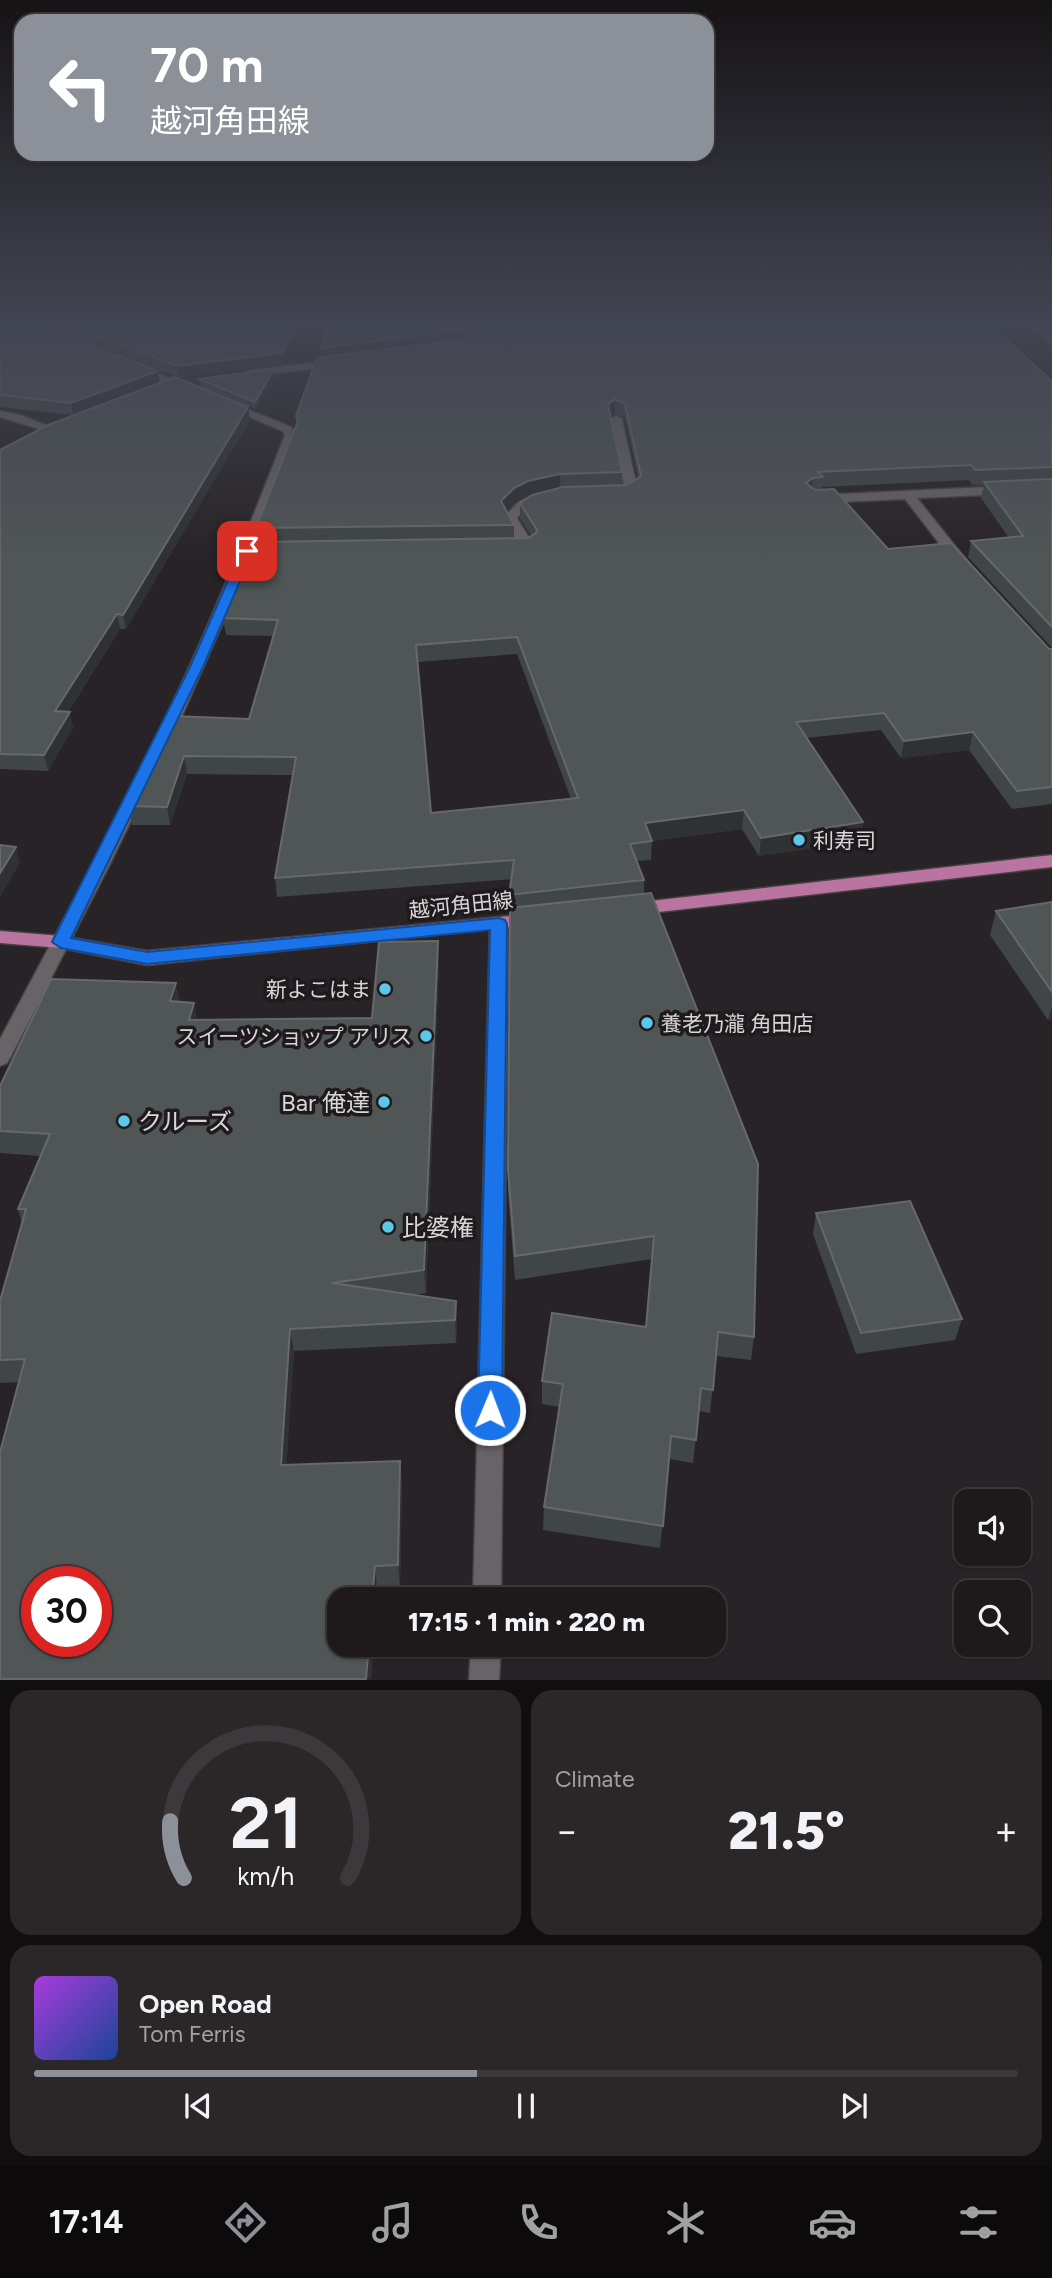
<!DOCTYPE html>
<meta charset="utf-8">
<style>
body{margin:0;font-family:Figtree,"Noto Sans JP",sans-serif;background:#2b2729;color:#f1f3f6;height:100vh;display:flex;flex-direction:column;font-size:26px;white-space:nowrap}
*{box-sizing:border-box;margin:0}
p{font-size:23px;color:#a1a1a3}
.icon{flex:none;width:38px;height:38px;fill:none;stroke:currentColor;stroke-width:2;stroke-linecap:round;stroke-linejoin:round}
.map{position:relative;height:1680px;overflow:hidden}
.panel{display:flex;flex-direction:column;gap:10px;padding:10px;background:#100e0f;flex:1}
.panel>*{flex:none}
.guide{position:absolute;left:14px;top:14px;width:700px;height:147px;border-radius:21px;box-shadow:0 2px 5px #0004,0 0 0 2px #3c383b;background:#8c9099;color:#fff;overflow:hidden}
.buttons{position:absolute;left:954px;top:1489px;display:grid;gap:14px}
.buttons a{display:grid;place-items:center;width:77px;height:77px;border-radius:14px;background:#1e1a1c;box-shadow:0 2px 5px #0004,0 0 0 2px #3c383b;font-size:35px}
.speed{position:absolute;left:21px;top:1566px;display:flex;gap:14px;font-size:35px;font-weight:700;text-align:center}
.speed>*{display:grid;place-content:center;width:91px;height:91px;border-radius:50%;background:#1e1a1c;box-shadow:0 2px 5px #0004,0 0 0 2px #3c383b;line-height:1}
.speed .limit{border:10px solid #d22;background:#fff;color:#111}
.pin{position:absolute;display:grid;place-items:center;width:60px;height:60px;color:#fff;margin:-30px;border-radius:14px;box-shadow:0 4px 10px #0006}
.me{position:absolute;width:77px;margin:-38px;rotate:1deg;stroke-linejoin:round;filter:drop-shadow(0 0 5px #0008)}
.turn{display:flex;align-items:center;gap:24px;height:147px;padding:0 21px;font-size:32px}
.turn .icon{width:91px;height:91px;stroke-width:2.5}
.turn b{display:block;font-size:49px;line-height:60px}
.big{font-size:52px;font-weight:800;line-height:1.1}
.panel .tile{flex:1;display:flex;flex-direction:column;justify-content:center;gap:10px;min-width:0;padding:0 24px;border-radius:21px;background:#2b2729}
.panel .dial{align-items:center;gap:0}
.dial svg{height:182px;overflow:visible;fill:none;stroke:#3c383b;stroke-width:7;stroke-linecap:round;text-anchor:middle}
.dial text{fill:#f1f3f6;stroke:none}
.song{display:flex;align-items:center;gap:21px}
.cover{width:84px;height:84px;border-radius:10px;background:linear-gradient(135deg,hsl(280 70% 55%),hsl(220 70% 35%))}
.played{height:7px;border-radius:4px;background:linear-gradient(90deg,#8c9099 45%,#3c383b 45%)}
.keys{display:flex;justify-content:space-around;direction:ltr}
.heat{display:flex;justify-content:space-between;align-items:center;font-size:38px;direction:ltr}
.panel .tiles{flex:1;display:grid;gap:10px;grid-template-columns:1fr 1fr}
.tile:last-child{grid-column:span 2}
.trip{position:absolute;left:327px;top:1587px;width:399px;height:70px;border-radius:21px;background:#1e1a1c;box-shadow:0 2px 5px #0004,0 0 0 2px #3c383b;font-weight:800;line-height:70px;text-align:center}
.tab-bar{display:flex;height:112px;justify-content:space-around;align-items:center;background:#0c0a0b;color:#a1a1a3}
.tab-bar .icon{width:49px;height:49px}
.tab-bar .active{color:#8c9099}
.tab-bar b{font-size:32px;color:#f1f3f6}
.map>svg:first-child{display:block}
.lines{fill:none;stroke-linecap:round;stroke-linejoin:round}
.minor-casing{stroke:#454143;stroke-width:3}
.major-casing{stroke:#454143;stroke-width:3}
.minor{fill:#686366;fill-rule:evenodd}
.major{fill:#ba74a0;fill-rule:evenodd}
.wall{fill:#404547;fill-rule:evenodd}
.shaded-wall{fill:#2f3133}
.building{fill:#505556;stroke:#66696a;stroke-width:2;fill-rule:evenodd}
.route{fill:#1a73e8;stroke:#114b97;stroke-width:2}
.poi-dot{fill:#5cc7e8;stroke:#1f1a1d;stroke-width:2.5}
.labels{text-anchor:middle;dominant-baseline:central;stroke-width:7;stroke-linejoin:round;paint-order:stroke}
.poi-label{font-size:21px;fill:#d9d6d7;stroke:#1f1a1d;text-anchor:start}
.street-label{font-size:21px;fill:#d9d6d7;stroke:#1f1a1d}
.near-poi-label{font-size:24px;fill:#d9d6d7;stroke:#1f1a1d;text-anchor:start}
</style>
<div class="map">
<svg width="1052" height="1680" viewBox="0 0 1052 1680">
<rect width="100%" height="100%" fill="#282326"/>
<g class="lines">
<g class="minor-casing">
<g id="minor">
<polygon points="474,322 484,322 477,345 472,348 467,345"/>
<polygon points="1028,322 1039,322 1052,336 1052,345"/>
<polygon points="337,360 341,361 341,365 251,376 246,373 251,370"/>
<polygon points="134,367 142,367 195,389 186,391 134,371"/>
<path d="M229,402L291,427L297,435L229,609L182,716L110,864L10,1058L7,1063L0,1066V1039C66,916 132,792 190,665C224,590 255,512 285,435L283,431L225,407L223,405Z"/>
<polygon points="0,411 20,415 58,430 0,462 0,453 43,430 0,417"/>
<polygon points="616,416 622,419 638,492 632,496 613,498 613,492 625,490 610,419"/>
<polygon points="1052,484 1052,492 917,498 968,562 961,566 956,565 905,499 820,503 814,499 820,495"/>
<polygon points="541,496 547,500 545,503 528,506 517,518 535,547 528,551 511,550 511,544 518,543 504,517 520,500"/>
<polygon points="499,918 506,920 508,924 501,1600 473,1600 490,924 492,920"/>
<polygon points="471,1645 501,1645 499,1680 469,1680"/>
</g>
</g>
<g class="major-casing">
<g id="major">
<polygon points="1052,855 1052,867 633,915 624,909 633,903"/>
<polygon points="532,914 539,916 541,920 539,924 147,965 61,948 0,943 0,931 61,936 147,951"/>
</g>
</g>
<use href="#minor" class="minor"/>
<use href="#major" class="major"/>
</g>
<g class="wall">
<polygon points="0,322 158,371 73,415 0,407"/>
<polygon points="32,322 307,322 282,364 178,377"/>
<path d="M330,322H473L467,338L483,334V322H987L1052,381V648L968,557L971,541L1009,538L981,498L984,485H972L969,480L822,487L821,490L888,549L1049,649H1052V804L1012,809L969,750L901,758L881,730L806,738L863,822L860,841L759,856L742,829L652,841L651,860L637,861L644,880V894L754,1337L751,1360L716,1356L710,1413L699,1411L693,1463L669,1459L660,1548L543,1530L544,1507L560,1407L542,1404V1381L646,1327L652,1259L515,1280L508,1193V1170L510,914L509,895L512,879L277,897L275,878L293,775L187,774L170,825H132L129,806L173,716L249,719L273,636L226,635L223,618L258,542L256,528L297,425L296,416L322,357ZM615,414L625,418L638,478L627,485H622V472L611,417ZM528,496H530L520,503V519L531,536L528,538H514V525L507,511L514,504ZM517,654L571,799L431,813L418,662Z"/>
<polygon points="1043,322 1052,322 1052,332"/>
<polygon points="275,377 256,409 200,386 199,379"/>
<polygon points="248,407 250,420 126,629 120,629 68,712 73,727 48,771 0,769 0,450"/>
<polygon points="1052,902 1052,1019 1048,1020 990,935 996,911"/>
<polygon points="439,963 426,1293 413,1295 456,1301 457,1323 456,1343 294,1351 286,1465 400,1461 402,1483 400,1586 377,1588 371,1679 0,1679 18,1382 0,1383 0,1301 22,1223 18,1209 40,1156 0,1153 0,1086 180,1002 198,1020 372,1018"/>
<polygon points="816,1213 962,1319 955,1340 856,1354 813,1234"/>
</g>
<g class="shaded-wall">
<polygon points="299,322 307,322 282,364 178,377 177,366"/>
<polygon points="468,322 473,322 466,341 322,359 321,348"/>
<polygon points="493,322 502,322 502,331 483,336 483,325"/>
<polygon points="274,369 275,377 256,409 255,402"/>
<polygon points="158,371 160,383 73,415 71,403"/>
<polygon points="615,399 615,414 607,420 608,405"/>
<polygon points="248,407 250,420 126,629 123,615"/>
<polygon points="560,474 560,490 528,496 514,504 501,517 501,501 514,488 528,481"/>
<polygon points="813,478 812,493 806,483"/>
<polygon points="117,614 120,629 58,727 55,711"/>
<polygon points="70,712 73,727 48,771 44,755"/>
<polygon points="973,732 969,750 901,758 904,741"/>
<polygon points="184,756 187,774 170,825 167,807"/>
<polygon points="744,810 742,829 644,842 645,823"/>
<polygon points="863,822 860,841 759,856 761,838"/>
<polygon points="16,847 20,863 0,897 0,873"/>
<polygon points="438,941 439,963 426,1293 424,1270"/>
<polygon points="176,983 181,1006 170,1001"/>
<polygon points="194,1003 199,1026 189,1020"/>
<polygon points="1052,1006 1052,1019 1048,1020"/>
<polygon points="456,1301 457,1323 456,1343 455,1320"/>
<polygon points="290,1329 294,1351 285,1488 281,1465"/>
<polygon points="400,1461 402,1483 400,1586 398,1565"/>
<polygon points="375,1566 377,1588 376,1600 372,1600"/>
<polygon points="369,1645 373,1645 371,1679 366,1679"/>
</g>
<g class="building">
<polygon points="0,322 29,322 158,371 71,403 0,395"/>
<polygon points="60,322 299,322 281,353 177,366"/>
<polygon points="330,322 468,322 466,329 321,348"/>
<path d="M625,322H987L1052,381V467L975,470L971,465L818,472L823,477L813,478L806,483L815,490L834,489L888,549L951,543L1049,649H1052V787L1017,791L973,732L904,741L884,713L796,722L863,822L761,838L744,810L645,823L652,841L630,844L644,880L509,895L514,860L275,878L296,757L184,756L167,807L129,806L173,716L249,719L278,620L223,618L251,542L528,538L536,533L537,530L520,503L532,495L563,487L627,485L641,476L625,404L615,399L608,405L622,472L560,474L528,481L514,488L501,501L514,525L256,528L298,421L296,416L317,358L460,340L502,329ZM517,637L578,798L431,813L416,645Z"/>
<polygon points="274,369 255,402 199,379"/>
<polygon points="175,377 248,407 123,615 117,614 55,711 70,712 44,755 0,754 0,450 48,425"/>
<polygon points="1052,479 1052,627 971,541 1023,536 984,482"/>
<polygon points="0,845 16,847 0,873"/>
<polygon points="651,893 758,1164 754,1337 718,1332 713,1390 701,1388 696,1440 671,1436 663,1526 544,1507 563,1384 542,1381 552,1313 646,1327 654,1236 515,1256 508,1170 510,908"/>
<polygon points="1052,902 1052,992 996,911"/>
<path d="M438,941L424,1270L332,1283L456,1301L455,1320L290,1329L281,1465L400,1461L398,1565L375,1566L372,1600H340V1645H369L366,1679H0V1452L25,1359L0,1360V1301L26,1209H18L50,1134L0,1131V1086L51,979L176,983L170,1001L194,1003L189,1020L372,1018L379,942ZM37,1582H96V1642H37Z"/>
<polygon points="910,1201 962,1319 861,1333 816,1213"/>
</g>
<linearGradient id="sky" x2="0" y2="1"><stop stop-color="#161315"/><stop offset="0.58" stop-color="#424552"/><stop offset="1" stop-color="#424552" stop-opacity="0"/></linearGradient>
<rect width="1052" height="558" fill="url(#sky)"/>
<polygon class="route" points="247,547 253,551 203,667 71,938 147,952 499,918 505,920 507,924 502,1410 499,1418 490,1421 482,1418 478,1410 490,930 147,964 61,948 52,942 190,667 241,551"/>
<g class="poi-dot">
<circle cx="799" cy="840" r="7"/>
<circle cx="385" cy="989" r="7"/>
<circle cx="647" cy="1023" r="7"/>
<circle cx="426" cy="1036" r="7"/>
<circle cx="384" cy="1102" r="7"/>
<circle cx="124" cy="1121" r="7"/>
<circle cx="388" cy="1227" r="7"/>
</g>
<g class="labels">
<g class="poi-label">
<text x="813" y="840">利寿司</text>
<text x="371" y="989" text-anchor="end">新よこはま</text>
<text x="661" y="1023">養老乃瀧 角田店</text>
<text x="412" y="1036" text-anchor="end">スイーツショップ アリス</text>
</g>
<g class="street-label">
<text transform="translate(461 905) rotate(-6)">越河角田線</text>
</g>
<g class="near-poi-label">
<text x="370" y="1102" text-anchor="end">Bar 俺達</text>
<text x="138" y="1121">クルーズ</text>
<text x="402" y="1227">比婆権</text>
</g>
</g>
</svg>
<div class="buttons">
<a><svg class="icon" aria-label="sound" viewBox="0 0 24 24"><path d="M4 9h4l5-4v14l-5-4H4zM17 9q2 3 0 6"/></svg></a>
<a><svg class="icon" aria-label="search" viewBox="0 0 24 24"><circle cx="10" cy="10" r="6"/><path d="M15 15l6 6"/></svg></a>
</div>
<div class="speed"><div class="limit">30</div></div>
<div class="pin" style="left:247px;top:551px;background:#d93025"><svg class="icon" aria-label="arrive" viewBox="0 0 24 24"><path d="M6 21V4h12l-3 4 3 4H6"/></svg></div>
<svg class="me" style="left:490px;top:1410px" viewBox="-20 -20 40 40"><circle r="17" fill="#1a73e8" stroke="#fff" stroke-width="3"/><path d="M0-11L8 9 0 5-8 9z" fill="#fff"/></svg>
<div class="trip">17:15 · 1 min · 220 m</div>
<div class="guide">
<div class="turn"><svg class="icon" aria-label="left" viewBox="0 0 24 24"><path d="M17 20v-9H6M10 6l-5 5 5 5"/></svg><div><b>70 m</b>越河角田線</div></div>
</div>
</div>
<section class="panel">
<div class="tiles">
<div class="tile dial"><svg viewBox="0 0 100 80">
<path d="M14 69A42 42 0 1 1 86 69"/>
<path d="M14 69A42 42 0 0 1 8 44" stroke="#8c9099"/>
<text x="50" y="56" font-size="32" font-weight="700">21</text>
<text x="50" y="72" font-size="11">km/h</text>
</svg></div>
<div class="tile"><p>Climate</p>
<div class="heat"><a>−</a><b class="big">21.5°</b><a>+</a></div>
</div>
<div class="tile">
<div class="song"><i class="cover"></i><div><b>Open Road</b><p>Tom Ferris</p></div></div>
<div class="played"></div>
<div class="keys"><svg class="icon" aria-label="previous" viewBox="0 0 24 24"><path d="M18 5L8 12l10 7zM5 5v14"/></svg><svg class="icon" aria-label="pause" viewBox="0 0 24 24"><path d="M8 5v14M16 5v14"/></svg><svg class="icon" aria-label="next" viewBox="0 0 24 24"><path d="M6 5l10 7-10 7zM19 5v14"/></svg></div>
</div>
</div>
</section>
<nav class="tab-bar">
<b>17:14</b>
<svg class="icon active" aria-label="directions" viewBox="0 0 24 24"><path d="M12 3l9 9-9 9-9-9zM9 14v-3h6M13 9l2 2-2 2"/></svg>
<svg class="icon" aria-label="music" viewBox="0 0 24 24"><path d="M9 18V5l10-2v13"/><circle cx="6" cy="18" r="3"/><circle cx="16" cy="16" r="3"/></svg>
<svg class="icon" aria-label="phone" viewBox="0 0 24 24"><path d="M5 4h4l2 5-3 2q2 4 5 5l2-3 5 2v4C11 20 4 13 5 4z"/></svg>
<svg class="icon" aria-label="climate" viewBox="0 0 24 24"><path d="M12 3v18M4 7l16 10M4 17L20 7"/></svg>
<svg class="icon" aria-label="car" viewBox="0 0 24 24"><path d="M5 17H2v-5l4-1 3-4h7l3 4 3 1v5h-3M9 17h6M6 11h13"/><circle cx="7" cy="17" r="2"/><circle cx="17" cy="17" r="2"/></svg>
<svg class="icon" aria-label="filters" viewBox="0 0 24 24"><path d="M4 7h16M4 17h16"/><circle cx="9" cy="7" r="2"/><circle cx="15" cy="17" r="2"/></svg>
</nav>
